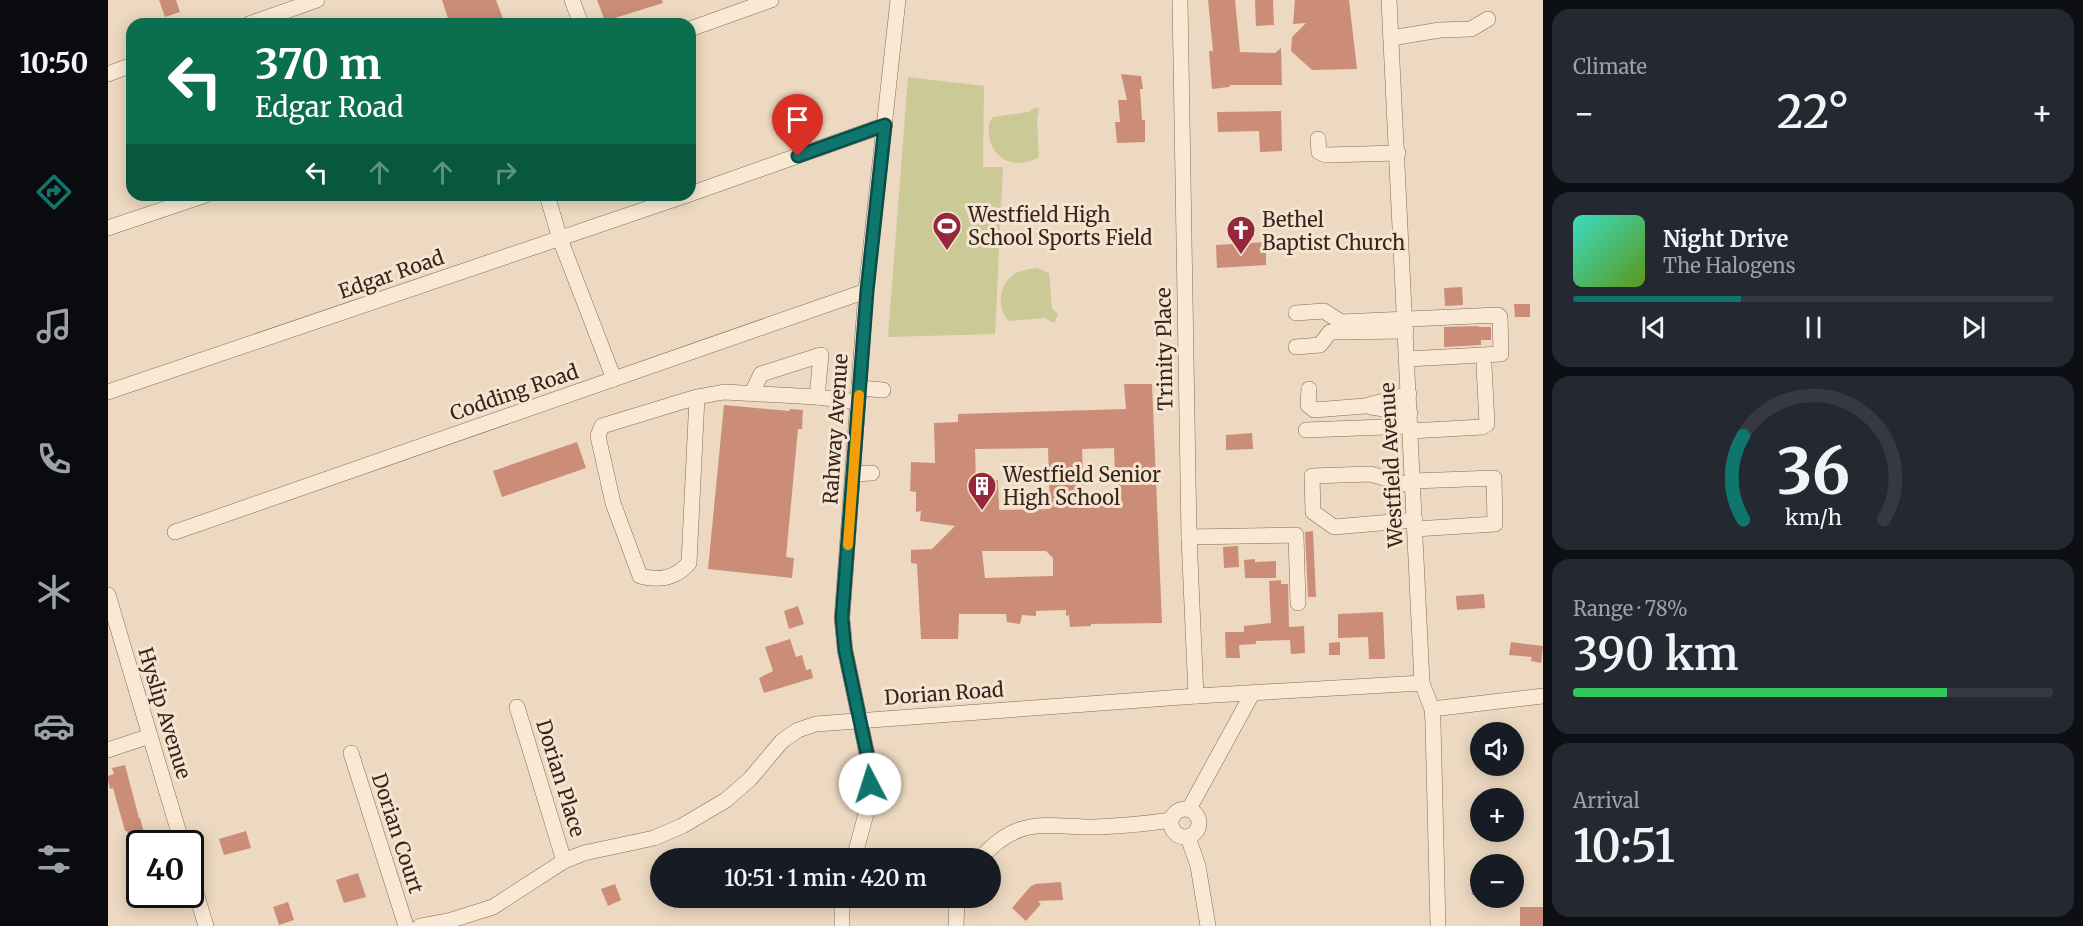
<!DOCTYPE html>
<meta charset="utf-8">
<style>
body{margin:0;font-family:Merriweather,serif;background:#242831;color:#f1f3f6;height:100vh;display:flex;flex-direction:column;font-size:22px;white-space:nowrap}
*{box-sizing:border-box;margin:0}
p{font-size:20px;color:#9ea1a6}
.icon{flex:none;width:33px;height:33px;fill:none;stroke:currentColor;stroke-width:2;stroke-linecap:round;stroke-linejoin:round}
.map{position:relative;flex:1;overflow:hidden}
.side{display:flex;flex-direction:column;gap:9px;padding:9px;background:#0d0f14;width:540px}
.side>*{flex:none}
.hud{position:absolute;left:18px;top:18px;width:570px;height:183px;border-radius:18px;box-shadow:0 3px 15px #0003;background:#0b6e4f;color:#fff;overflow:hidden}
.buttons{position:absolute;left:1362px;top:722px;display:grid;gap:12px}
.buttons a{display:grid;place-items:center;width:54px;height:54px;border-radius:50%;background:#171b24;box-shadow:0 3px 15px #0003;font-size:30px}
.speed{position:absolute;left:18px;top:830px;display:flex;gap:12px;font-size:30px;font-weight:700;text-align:center}
.speed>*{display:grid;place-content:center;width:78px;height:78px;border-radius:50%;background:#171b24;box-shadow:0 3px 15px #0003;line-height:1}
.speed .limit{border:3px solid #111;border-radius:9px;background:#fff;color:#111}
.pin{position:absolute;display:grid;place-items:center;width:51px;height:51px;color:#fff;margin:-62px -26px;border-radius:50% 50% 50% 0;rotate:-45deg;box-shadow:0 0 6px #0007}
.pin .icon{rotate:45deg}
.me{position:absolute;width:66px;margin:-33px;rotate:355deg;stroke-linejoin:round;filter:drop-shadow(0 0 4px #0008)}
.turn{display:flex;align-items:center;gap:21px;height:126px;padding:0 30px;font-size:27px}
.turn .icon{width:78px;height:78px;stroke-width:2.5}
.turn b{display:block;font-size:42px;line-height:51px}
.lanes{display:flex;align-items:center;height:57px;padding:0 30px;background:#0003;justify-content:center;gap:30px;direction:ltr}
.lanes .off{opacity:.35}
.big{font-size:45px;font-weight:600;line-height:1.1}
.side .widget{flex:1;display:flex;flex-direction:column;justify-content:center;gap:9px;min-width:0;padding:0 21px;border-radius:18px;background:#242831}
.side .dial{align-items:center;gap:0}
.dial svg{height:156px;overflow:visible;fill:none;stroke:#363941;stroke-width:7;stroke-linecap:round;text-anchor:middle}
.dial text{fill:#f1f3f6;stroke:none}
.song{display:flex;align-items:center;gap:18px}
.cover{width:72px;height:72px;border-radius:9px;background:linear-gradient(135deg,hsl(170 70% 55%),hsl(90 70% 35%))}
.played{height:6px;border-radius:3px;background:linear-gradient(90deg,#0f766e 35%,#363941 35%)}
.keys{display:flex;justify-content:space-around;direction:ltr}
.heat{display:flex;justify-content:space-between;align-items:center;font-size:33px;direction:ltr}
.charge{height:9px;border-radius:4px;background:linear-gradient(90deg,#34c759 78%,#363941 0)}
.trip{position:absolute;left:542px;top:848px;width:351px;height:60px;border-radius:30px;background:#171b24;box-shadow:0 3px 15px #0003;font-weight:600;line-height:60px;text-align:center}
main{display:flex;flex:1;min-height:0}
.tabs{display:flex;flex-direction:column;width:108px;justify-content:space-around;align-items:center;background:#090b0e;color:#9ea1a6}
.tabs .icon{width:42px;height:42px}
.tabs .active{color:#0f766e}
.tabs b{font-size:27px;color:#f1f3f6}
.map>svg:first-child{display:block}
.green{fill:#cbc995}
.building{fill:#cb8d77;fill-rule:evenodd}
.lines{fill:none;stroke-linecap:round;stroke-linejoin:round}
.minor-casing{stroke:#866a59;stroke-width:16}
.minor{stroke:#f8e8d4;stroke-width:15}
.route-casing{stroke:#0a4d48;stroke-width:15}
.route{stroke:#0f766e;stroke-width:10}
.slow{stroke:#f59e0b;stroke-width:10}
.labels{text-anchor:middle;dominant-baseline:central;stroke-width:6;stroke-linejoin:round;paint-order:stroke}
.poi-label{font-size:20px;fill:#36251d;stroke:#f5e4d0;text-anchor:start}
.street-label{font-size:20px;fill:#36251d;stroke:#f5e4d0}
</style>
<main>
<nav class="tabs">
<b>10:50</b>
<svg class="icon active" aria-label="directions" viewBox="0 0 24 24"><path d="M12 3l9 9-9 9-9-9zM9 14v-3h6M13 9l2 2-2 2"/></svg>
<svg class="icon" aria-label="music" viewBox="0 0 24 24"><path d="M9 18V5l10-2v13"/><circle cx="6" cy="18" r="3"/><circle cx="16" cy="16" r="3"/></svg>
<svg class="icon" aria-label="phone" viewBox="0 0 24 24"><path d="M5 4h4l2 5-3 2q2 4 5 5l2-3 5 2v4C11 20 4 13 5 4z"/></svg>
<svg class="icon" aria-label="climate" viewBox="0 0 24 24"><path d="M12 3v18M4 7l16 10M4 17L20 7"/></svg>
<svg class="icon" aria-label="car" viewBox="0 0 24 24"><path d="M5 17H2v-5l4-1 3-4h7l3 4 3 1v5h-3M9 17h6M6 11h13"/><circle cx="7" cy="17" r="2"/><circle cx="17" cy="17" r="2"/></svg>
<svg class="icon" aria-label="filters" viewBox="0 0 24 24"><path d="M4 7h16M4 17h16"/><circle cx="9" cy="7" r="2"/><circle cx="15" cy="17" r="2"/></svg>
</nav>
<div class="map">
<svg width="1435" height="926" viewBox="0 0 1435 926">
<rect width="100%" height="100%" fill="#edd9c1"/>
<g class="green">
<polygon points="800,77 876,86 875,167 895,167 887,334 780,337"/>
<path d="M926,108H931L929,120L931,157C910,170 884,161 881,135C880,128 880,123 885,117L921,112Z"/>
<path d="M929,268L941,273L944,309L950,314L946,323L937,318L901,321C888,308 891,285 906,274C913,270 921,269 929,268Z"/>
</g>
<g class="building">
<polygon points="51,0 68,0 72,12 57,17"/>
<polygon points="334,0 388,0 397,24 342,24"/>
<polygon points="489,0 554,0 555,3 497,21"/>
<polygon points="1100,0 1127,0 1132,52 1167,53 1173,48 1174,85 1122,85 1121,87 1104,89 1101,51 1105,51"/>
<polygon points="1147,0 1165,0 1166,25 1148,26"/>
<polygon points="1187,0 1241,0 1249,69 1204,70 1183,51 1184,37 1198,23 1185,24"/>
<polygon points="1013,74 1033,76 1035,89 1032,89 1034,120 1037,120 1037,142 1009,143 1007,122 1012,122 1010,100 1019,100"/>
<polygon points="1173,111 1174,151 1152,152 1151,131 1110,132 1109,112"/>
<polygon points="1158,242 1158,265 1109,268 1108,245"/>
<polygon points="1354,287 1355,305 1337,306 1336,288"/>
<polygon points="1406,304 1422,304 1422,317 1407,317"/>
<polygon points="1371,326 1371,327 1383,327 1383,340 1373,340 1373,345 1336,347 1336,327"/>
<path d="M1016,384H1044L1054,623L983,624V626L962,627L961,615L958,616V610L928,611V616L914,615L912,624L899,622L898,614H851L850,639H813L809,564L803,563V550L824,549L847,526L812,521L813,511L808,512V492L802,491L803,462L827,463L826,423L850,422V414L1018,409ZM940,448L942,509L891,510L890,480H868L867,449ZM1006,448L1008,496L976,493L974,449ZM874,551H938L945,558V576L877,578Z"/>
<polygon points="616,405 681,411 682,409 695,410 694,429 690,429 678,557 686,558 684,578 600,569"/>
<polygon points="1144,433 1145,449 1118,450 1118,435"/>
<polygon points="469,442 478,468 394,497 385,471"/>
<polygon points="1205,531 1208,597 1200,597 1197,532"/>
<polygon points="1130,546 1131,567 1116,568 1115,547"/>
<polygon points="1147,559 1147,562 1168,561 1168,578 1137,578 1136,560"/>
<polygon points="1173,580 1173,584 1180,584 1181,627 1196,626 1197,653 1183,654 1182,640 1148,641 1148,644 1131,645 1132,658 1118,658 1117,632 1136,632 1136,626 1163,623 1161,581"/>
<polygon points="1376,594 1377,608 1349,610 1348,596"/>
<polygon points="690,606 696,624 681,629 676,611"/>
<polygon points="1275,612 1277,659 1261,659 1260,637 1230,638 1230,614"/>
<polygon points="682,639 688,657 694,655 698,670 703,669 705,678 656,693 651,678 665,671 657,647"/>
<polygon points="1232,642 1232,655 1221,655 1221,643"/>
<polygon points="1403,642 1435,646 1433,663 1423,661 1424,657 1401,655"/>
<polygon points="17,765 31,818 32,818 37,836 21,840 19,831 17,831 5,788 2,789 0,780 0,776 6,774 4,768"/>
<polygon points="138,831 143,848 116,855 111,839"/>
<polygon points="250,873 258,897 236,903 228,880"/>
<polygon points="1363,877 1372,877 1372,895 1364,895"/>
<polygon points="953,882 955,900 930,901 933,904 918,921 904,908 922,887 927,884"/>
<polygon points="507,884 513,900 500,906 493,889"/>
<polygon points="180,902 186,920 171,925 165,907"/>
<rect x="1412" y="907" width="23" height="19"/>
</g>
<g class="lines">
<g class="minor-casing">
<g id="minor">
<polyline points="464,0 473,24"/>
<polyline points="1072,0 1081,537 1088,696"/>
<polyline points="1281,0 1314,683 1324,709 1325,723 1330,926"/>
<polyline points="141,24 209,0"/>
<polyline points="582,29 663,0"/>
<polyline points="1283,38 1332,30 1363,29 1380,19"/>
<polyline points="0,74 24,65"/>
<polyline points="1210,139 1211,152 1218,155 1290,153"/>
<polyline points="582,194 777,125"/>
<polyline points="439,195 452,239 506,379"/>
<polyline points="0,228 98,195"/>
<polyline points="1188,313 1216,311 1233,322 1390,315 1392,317 1393,354 1299,359"/>
<polyline points="1188,347 1212,345 1222,332 1298,331"/>
<polyline points="751,388 775,390"/>
<polyline points="1201,389 1200,405 1206,410 1257,406 1301,394"/>
<polyline points="0,392 579,195"/>
<polyline points="644,393 653,374 713,355 709,397"/>
<path d="M589,397L581,563C567,579 551,581 532,576L505,503L490,436L494,426L589,397L616,392L709,397L750,402"/>
<polyline points="1263,407 1302,413"/>
<polyline points="1198,430 1303,426"/>
<polyline points="1303,431 1374,427 1379,424 1376,366"/>
<polyline points="745,474 764,473"/>
<polyline points="1305,481 1386,478 1387,524 1307,529"/>
<polyline points="1305,486 1262,474 1204,476 1205,512 1226,527 1307,520"/>
<polyline points="67,532 758,291"/>
<polyline points="1081,537 1188,535 1190,603"/>
<polyline points="0,595 74,843"/>
<polyline points="409,707 456,861"/>
<polyline points="1324,709 1435,696"/>
<polyline points="0,750 42,736"/>
<polyline points="243,753 298,926"/>
<circle cx="1077" cy="823" r="14"/>
<polyline points="1081,809 1144,694"/>
<polyline points="1080,837 1090,866 1100,926"/>
<polyline points="746,858 762,799 762,768 737,650 734,618 758,291 790,0"/>
<path d="M873,858C911,815 938,827 988,827C1013,826 1038,824 1063,820"/>
<polyline points="82,873 98,926"/>
<polyline points="312,926 344,920 385,907 456,861 476,853 546,838 574,826 618,800 642,779 674,741 690,730 708,724 1088,696 1314,683"/>
<polyline points="734,926 734,904 736,897"/>
<polyline points="848,926 849,897"/>
</g>
</g>
<use href="#minor" class="minor"/>
</g>
<g class="lines">
<g class="route-casing">
<polyline id="route" points="690,156 777,125 759,291 734,618 737,650 762,768 762,784"/>
</g>
<use href="#route" class="route"/>
<polyline class="slow" points="740,545 751,395"/>
</g>
<defs>
<g id="stadium-pin" transform="scale(1.5)"><path d="M0 17L-7.5 6A9.5 9.5 0 1 1 7.5 6Z" fill="#95293b" stroke="#f5e4d0"/><path d="M0-5a6.5 5 0 1 0 0 10a6.5 5 0 1 0 0-10ZM-3.5-1.8h7v3.6h-7Z" fill="#fff"/></g>
<g id="church-pin" transform="scale(1.5)"><path d="M0 17L-7.5 6A9.5 9.5 0 1 1 7.5 6Z" fill="#95293b" stroke="#f5e4d0"/><path d="M-1.2-6h2.4v3.5h3.3v2.4h-3.3V6h-2.4V-.1h-3.3v-2.4h3.3Z" fill="#fff"/></g>
<g id="building-pin" transform="scale(1.5)"><path d="M0 17L-7.5 6A9.5 9.5 0 1 1 7.5 6Z" fill="#95293b" stroke="#f5e4d0"/><path d="M-4-6H4V6H1V3H-1V6H-4ZM-2.5-4.3h1.7v1.8h-1.7ZM.8-4.3h1.7v1.8H.8ZM-2.5-1h1.7V.8h-1.7ZM.8-1h1.7V.8H.8Z" fill="#fff"/></g>
</defs>
<g fill-rule="evenodd">
<use href="#stadium-pin" x="839" y="226"/>
<use href="#church-pin" x="1133" y="230"/>
<use href="#building-pin" x="874" y="486"/>
</g>
<g class="labels">
<g class="poi-label">
<text x="860" y="214">Westfield High<tspan x="860" dy="23">School Sports Field</tspan></text>
<text x="1154" y="219">Bethel<tspan x="1154" dy="23">Baptist Church</tspan></text>
<text x="895" y="474">Westfield Senior<tspan x="895" dy="23">High School</tspan></text>
</g>
<g class="street-label">
<text transform="translate(283 274) rotate(-19)">Edgar Road</text>
<text transform="translate(1056 349) rotate(-91)">Trinity Place</text>
<text transform="translate(406 392) rotate(-19)">Codding Road</text>
<text transform="translate(727 429) rotate(-86)">Rahway Avenue</text>
<text transform="translate(1283 465) rotate(-93)">Westfield Avenue</text>
<text transform="translate(836 693) rotate(-4)">Dorian Road</text>
<text transform="translate(57 713) rotate(73)">Hyslip Avenue</text>
<text transform="translate(453 778) rotate(73)">Dorian Place</text>
<text transform="translate(290 833) rotate(72)">Dorian Court</text>
</g>
</g>
</svg>
<div class="buttons">
<a><svg class="icon" aria-label="sound" viewBox="0 0 24 24"><path d="M4 9h4l5-4v14l-5-4H4zM17 9q2 3 0 6"/></svg></a>
<a>+</a>
<a>−</a>
</div>
<div class="speed"><div class="limit">40</div></div>
<div class="pin" style="left:690px;top:156px;background:#d93025"><svg class="icon" aria-label="arrive" viewBox="0 0 24 24"><path d="M6 21V4h12l-3 4 3 4H6"/></svg></div>
<svg class="me" style="left:762px;top:784px" viewBox="-20 -20 40 40"><circle r="19" fill="#fff"/><path d="M0-13L10 11 0 6-10 11z" fill="#0f766e"/></svg>
<div class="trip">10:51 · 1 min · 420 m</div>
<div class="hud">
<div class="turn"><svg class="icon" aria-label="left" viewBox="0 0 24 24"><path d="M17 20v-9H6M10 6l-5 5 5 5"/></svg><div><b>370 m</b>Edgar Road</div></div>
<div class="lanes"><svg class="icon" aria-label="left" viewBox="0 0 24 24"><path d="M17 20v-9H6M10 6l-5 5 5 5"/></svg><svg class="icon off" aria-label="ahead" viewBox="0 0 24 24"><path d="M12 20V5M6 11l6-6 6 6"/></svg><svg class="icon off" aria-label="ahead" viewBox="0 0 24 24"><path d="M12 20V5M6 11l6-6 6 6"/></svg><svg class="icon off" aria-label="right" viewBox="0 0 24 24"><path d="M7 20v-9h11M14 6l5 5-5 5"/></svg></div>
</div>
</div>
<section class="side">
<div class="widget"><p>Climate</p>
<div class="heat"><a>−</a><b class="big">22°</b><a>+</a></div>
</div>
<div class="widget">
<div class="song"><i class="cover"></i><div><b>Night Drive</b><p>The Halogens</p></div></div>
<div class="played"></div>
<div class="keys"><svg class="icon" aria-label="previous" viewBox="0 0 24 24"><path d="M18 5L8 12l10 7zM5 5v14"/></svg><svg class="icon" aria-label="pause" viewBox="0 0 24 24"><path d="M8 5v14M16 5v14"/></svg><svg class="icon" aria-label="next" viewBox="0 0 24 24"><path d="M6 5l10 7-10 7zM19 5v14"/></svg></div>
</div>
<div class="widget dial"><svg viewBox="0 0 100 80">
<path d="M14 69A42 42 0 1 1 86 69"/>
<path d="M14 69A42 42 0 0 1 14 26" stroke="#0f766e"/>
<text x="50" y="56" font-size="32" font-weight="700">36</text>
<text x="50" y="72" font-size="11">km/h</text>
</svg></div>
<div class="widget"><p>Range · 78%</p><b class="big">390 km</b><div class="charge"></div></div>
<div class="widget"><p>Arrival</p><b class="big">10:51</b></div>
</section>
</main>
